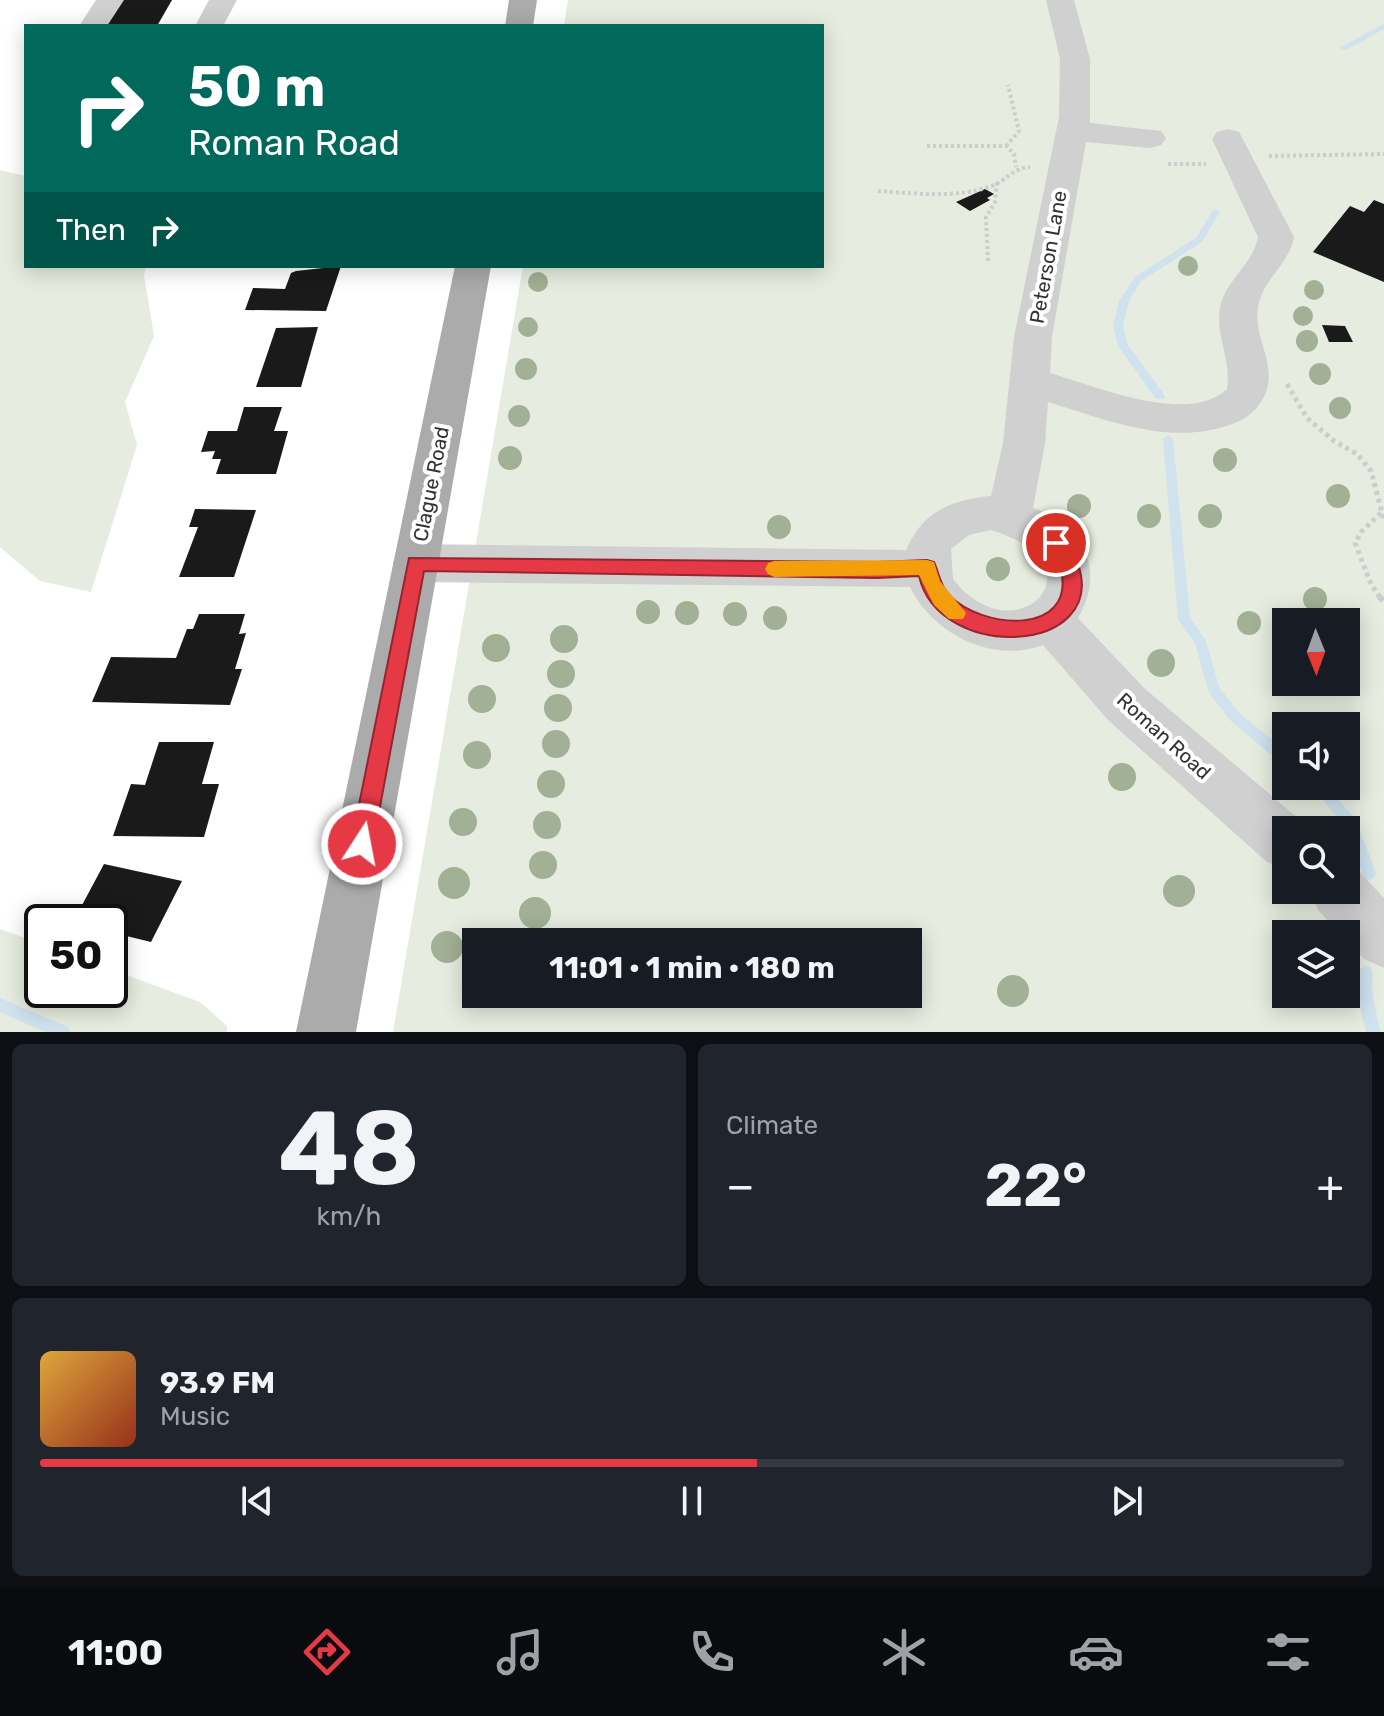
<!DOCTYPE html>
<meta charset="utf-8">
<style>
body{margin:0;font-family:Rubik,sans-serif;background:#20242c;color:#f1f3f6;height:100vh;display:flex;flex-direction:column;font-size:30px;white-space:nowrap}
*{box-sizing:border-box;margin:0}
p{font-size:26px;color:#9ea1a6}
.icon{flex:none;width:44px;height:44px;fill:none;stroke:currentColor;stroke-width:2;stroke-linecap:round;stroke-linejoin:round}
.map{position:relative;height:1032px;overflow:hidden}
.drawer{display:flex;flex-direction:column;gap:12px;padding:12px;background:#0d0f14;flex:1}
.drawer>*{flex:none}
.banner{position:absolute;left:24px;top:24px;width:800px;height:244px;border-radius:0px;box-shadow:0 4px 20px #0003;background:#00695c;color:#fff;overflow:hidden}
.needle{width:52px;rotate:179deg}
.fabs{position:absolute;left:1272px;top:608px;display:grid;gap:16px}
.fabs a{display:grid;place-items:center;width:88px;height:88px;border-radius:0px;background:#171b24;box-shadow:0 4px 20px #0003;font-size:40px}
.speed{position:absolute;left:24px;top:904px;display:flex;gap:16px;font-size:40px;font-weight:700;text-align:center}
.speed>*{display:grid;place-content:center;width:104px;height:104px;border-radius:50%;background:#171b24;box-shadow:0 4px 20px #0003;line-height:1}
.speed .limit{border:4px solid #111;border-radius:12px;background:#fff;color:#111}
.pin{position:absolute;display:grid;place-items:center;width:68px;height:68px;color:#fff;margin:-34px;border:4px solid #fff;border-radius:50%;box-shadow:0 2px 8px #0007}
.me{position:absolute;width:88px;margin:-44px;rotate:11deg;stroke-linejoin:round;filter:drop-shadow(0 0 6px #0008)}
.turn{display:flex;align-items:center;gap:28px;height:168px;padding:0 32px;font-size:36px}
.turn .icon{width:104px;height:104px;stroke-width:2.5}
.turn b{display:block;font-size:56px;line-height:68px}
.then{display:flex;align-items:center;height:76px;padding:0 32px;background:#0003;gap:16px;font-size:30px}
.big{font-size:60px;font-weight:700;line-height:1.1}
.drawer .card{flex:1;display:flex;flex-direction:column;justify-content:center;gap:12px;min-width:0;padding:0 28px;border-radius:12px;background:#20242c}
.drawer .dial{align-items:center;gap:0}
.dial b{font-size:104px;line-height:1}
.song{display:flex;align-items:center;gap:24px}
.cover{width:96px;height:96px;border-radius:12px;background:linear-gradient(135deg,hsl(40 70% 55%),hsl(10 70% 35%))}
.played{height:8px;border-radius:4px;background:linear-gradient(90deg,#e63946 55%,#363941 55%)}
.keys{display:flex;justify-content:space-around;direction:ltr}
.heat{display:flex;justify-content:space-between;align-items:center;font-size:44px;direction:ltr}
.drawer .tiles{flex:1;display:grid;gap:12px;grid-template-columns:1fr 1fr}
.card:last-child{grid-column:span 2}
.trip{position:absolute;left:462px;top:928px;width:460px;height:80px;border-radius:0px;background:#171b24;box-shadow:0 4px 20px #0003;font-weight:700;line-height:80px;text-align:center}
.dock{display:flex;height:128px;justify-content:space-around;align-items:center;background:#090b0e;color:#9ea1a6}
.dock .icon{width:56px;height:56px}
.dock .current{color:#e63946}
.dock b{font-size:36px;color:#f1f3f6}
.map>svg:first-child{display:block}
.green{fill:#e6ecdf;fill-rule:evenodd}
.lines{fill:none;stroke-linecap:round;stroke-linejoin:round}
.stream{fill:#cfe2ee;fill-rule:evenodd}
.building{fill:#1a1a1a}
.path-far2{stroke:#cdcdcd;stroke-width:4;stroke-dasharray:3 3;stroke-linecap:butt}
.path-far1{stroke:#cdcdcd;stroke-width:5;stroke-dasharray:4 4;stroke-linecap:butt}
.path{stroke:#cdcdcd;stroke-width:6;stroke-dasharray:5 5;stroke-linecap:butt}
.minor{fill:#d0d0d0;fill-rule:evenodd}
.major{fill:#ababab;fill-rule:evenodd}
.tree{fill:#a2b095}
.route{fill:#e63946;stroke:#96252e;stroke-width:2}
.slow{fill:#f59e0b}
.labels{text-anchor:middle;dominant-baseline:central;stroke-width:8;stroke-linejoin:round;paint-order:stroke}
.street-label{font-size:20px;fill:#333;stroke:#fff}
</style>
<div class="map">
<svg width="1384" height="1032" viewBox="0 0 1384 1032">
<rect width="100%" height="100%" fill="#fff"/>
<g class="green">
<path d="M568,0H1384V1032H393L523,266H822V26H564ZM1286,622H1346V682H1286ZM1286,726H1346V786H1286ZM1286,830H1346V890H1286ZM1286,934H1346V994H1286ZM476,942H908V994H476Z"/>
<polygon points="0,170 26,176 26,266 146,266 144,275 154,336 125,402 137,445 91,592 40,581 0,547"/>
<polygon points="0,929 42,944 42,990 110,990 110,969 200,1002 227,1026 227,1032 0,1032"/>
</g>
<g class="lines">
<g class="stream">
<polygon points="1384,24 1384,29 1346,50 1339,48"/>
<polygon points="1216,209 1220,212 1202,242 1141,281 1129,301 1123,325 1128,345 1165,396 1164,399 1156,399 1118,346 1113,325 1119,301 1135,277 1196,238 1213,210"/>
<polygon points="1168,435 1173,439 1190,618 1206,641 1219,687 1239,713 1286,751 1286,765 1281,763 1231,721 1209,693 1195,643 1178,619 1163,439"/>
<polygon points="1312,786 1327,786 1356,820 1376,873 1374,878 1369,880 1364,878 1346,829"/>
<path d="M1366,966L1371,968L1373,973L1372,991L1380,1032H1366C1361,1011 1354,989 1361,968Z"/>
<polygon points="0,998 68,1027 70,1032 45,1032 0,1012"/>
</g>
</g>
<g class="building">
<polygon points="115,0 172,0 157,26 102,26"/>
<polygon points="985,189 994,194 987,198 990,200 970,211 956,202"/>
<polygon points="1374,200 1384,204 1384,282 1313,252 1350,206 1364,212"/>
<polygon points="341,266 326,311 245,310 253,288 285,289 291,273 296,271"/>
<polygon points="1322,325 1345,326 1353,342 1329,342"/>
<polygon points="318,327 301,387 256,387 276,328"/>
<polygon points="244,407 282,407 274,431 288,431 276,474 216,474 221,459 212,459 215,451 201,452 208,431 237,431"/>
<polygon points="195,509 256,510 234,577 179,577 198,527 189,527"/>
<polygon points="199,614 245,614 239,634 246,633 235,669 242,669 230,705 92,702 111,657 176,658 187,629 193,629"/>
<polygon points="159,742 214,742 202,784 219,784 204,837 113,836 131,784 145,785"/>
<polygon points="104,864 182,881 151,942 110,932 110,922 73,922"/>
</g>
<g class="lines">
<g class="path-far2">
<polyline points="927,146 1006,146 1014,154 1016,167"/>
<polyline points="1006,146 1019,131 1008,85"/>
<polyline points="1269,156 1384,154"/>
<polyline points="1168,164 1206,164"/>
<path d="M878,191C914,193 956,199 991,186C1006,181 1013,168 1030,167"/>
<polyline points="988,261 986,217 995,202 997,183"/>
</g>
<g class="path-far1">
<polyline points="1287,384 1307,418 1334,441 1357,454 1371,471 1384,520"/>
<polyline points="1381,513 1362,531 1355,543 1371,584 1381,599"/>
</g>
<polyline class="path" points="1380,597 1384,603"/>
<g class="minor">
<polygon points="96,0 124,0 107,26 79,26"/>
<polygon points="209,0 237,0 223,26 195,26"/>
<path d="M1046,0H1074L1090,59V123L1161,131L1166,138L1161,145L1150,148L1086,142L1052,337L1050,373C1095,386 1189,426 1227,389C1232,361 1215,335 1220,308C1225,280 1253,265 1258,237L1212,139L1217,132L1228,129L1239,132L1294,237C1289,265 1262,280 1258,307C1253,333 1273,359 1268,385C1264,404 1250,418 1232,424C1171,447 1107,420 1048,402L1045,443L1033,508C1084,525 1106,570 1078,618L1144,688L1305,824L1308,830H1286V869L1267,862L1108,720L1043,645C992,664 933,634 910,587L416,582L400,576L393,563L400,550L416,544L906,550C923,511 951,500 991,496L1003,443L1014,337L1059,117L1060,59ZM991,530C1108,566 1015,659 953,579L951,549L969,535Z"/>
<polygon points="1346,866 1358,870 1384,898 1384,968 1364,959 1346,940 1346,934 1341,934 1318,910 1310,890 1346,890"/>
</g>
<g class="major">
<polygon points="509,0 537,0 533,26 505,26"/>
<polygon points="455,266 491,266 356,1032 296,1032"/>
</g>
</g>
<g class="tree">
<circle cx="1188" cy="266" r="10"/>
<circle cx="538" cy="282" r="10"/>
<circle cx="1314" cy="290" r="10"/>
<circle cx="1303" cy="316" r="10"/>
<circle cx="528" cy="327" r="10"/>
<circle cx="1307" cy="341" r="11"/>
<circle cx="526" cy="369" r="11"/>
<circle cx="1320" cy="374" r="11"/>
<circle cx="1340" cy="408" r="11"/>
<circle cx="519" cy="416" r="11"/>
<circle cx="510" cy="458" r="12"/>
<circle cx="1225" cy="460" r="12"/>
<circle cx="1338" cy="496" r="12"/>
<circle cx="1079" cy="506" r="12"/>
<circle cx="1149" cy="516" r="12"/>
<circle cx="1210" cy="516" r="12"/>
<circle cx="779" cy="527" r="12"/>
<circle cx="998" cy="569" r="12"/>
<circle cx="1315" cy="599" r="12"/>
<circle cx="648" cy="612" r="12"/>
<circle cx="687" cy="613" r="12"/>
<circle cx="735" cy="614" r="12"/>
<circle cx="775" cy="618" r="12"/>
<circle cx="1249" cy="623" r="12"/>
<circle cx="564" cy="639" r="14"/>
<circle cx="496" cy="648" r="14"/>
<circle cx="1161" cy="663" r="14"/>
<circle cx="561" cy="674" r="14"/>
<circle cx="482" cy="699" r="14"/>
<circle cx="558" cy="708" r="14"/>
<circle cx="556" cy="744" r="14"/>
<circle cx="477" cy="755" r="14"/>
<circle cx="1122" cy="777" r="14"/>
<circle cx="551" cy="784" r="14"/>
<circle cx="463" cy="822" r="14"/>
<circle cx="547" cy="825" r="14"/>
<circle cx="543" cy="865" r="14"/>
<circle cx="454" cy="883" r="16"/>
<circle cx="1179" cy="891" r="16"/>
<circle cx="535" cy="913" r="16"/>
<circle cx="447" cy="947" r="16"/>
<circle cx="1013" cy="991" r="16"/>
</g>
<path class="route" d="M1056,535C1067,539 1074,552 1078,564C1109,655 939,663 919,576L877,578L424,571L373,844L370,852L362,855L354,852L351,844L409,558L877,562L927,560L934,562C939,573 940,585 949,595C982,630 1076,636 1061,570C1058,559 1051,552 1046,543L1049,538Z"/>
<polygon class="slow" points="927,560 934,562 940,581 966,613 963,619 949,619 934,605 919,575 774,577 768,574 765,569 768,563 774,561"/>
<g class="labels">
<g class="street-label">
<text transform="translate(1048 257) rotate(-80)">Peterson Lane</text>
<text transform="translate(431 484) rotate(-79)">Clague Road</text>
<text transform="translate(1164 736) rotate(42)">Roman Road</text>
</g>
</g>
</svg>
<div class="fabs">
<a><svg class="needle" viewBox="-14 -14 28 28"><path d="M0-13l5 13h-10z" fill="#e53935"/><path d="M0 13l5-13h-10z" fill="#9ea1a6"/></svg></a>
<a><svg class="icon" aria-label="sound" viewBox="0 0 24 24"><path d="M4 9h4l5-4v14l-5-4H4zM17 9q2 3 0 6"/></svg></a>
<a><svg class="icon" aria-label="search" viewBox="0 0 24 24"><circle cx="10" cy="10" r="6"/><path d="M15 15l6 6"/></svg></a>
<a><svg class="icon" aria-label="layers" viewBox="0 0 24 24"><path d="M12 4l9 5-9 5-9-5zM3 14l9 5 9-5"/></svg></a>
</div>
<div class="speed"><div class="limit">50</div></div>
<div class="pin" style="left:1056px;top:543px;background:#d93025"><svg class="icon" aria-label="arrive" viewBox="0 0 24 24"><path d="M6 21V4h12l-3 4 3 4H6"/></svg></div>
<svg class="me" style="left:362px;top:844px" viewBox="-20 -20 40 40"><circle r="17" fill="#e63946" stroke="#fff" stroke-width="3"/><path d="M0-11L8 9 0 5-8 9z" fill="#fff"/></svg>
<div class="trip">11:01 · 1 min · 180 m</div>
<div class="banner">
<div class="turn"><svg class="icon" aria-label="right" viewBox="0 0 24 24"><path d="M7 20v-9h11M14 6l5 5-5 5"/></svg><div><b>50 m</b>Roman Road</div></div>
<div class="then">Then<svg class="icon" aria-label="right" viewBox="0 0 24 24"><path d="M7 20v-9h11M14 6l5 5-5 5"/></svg></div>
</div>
</div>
<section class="drawer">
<div class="tiles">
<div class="card dial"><b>48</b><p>km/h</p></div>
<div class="card"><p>Climate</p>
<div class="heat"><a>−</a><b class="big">22°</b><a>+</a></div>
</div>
<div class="card">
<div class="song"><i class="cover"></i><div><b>93.9 FM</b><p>Music</p></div></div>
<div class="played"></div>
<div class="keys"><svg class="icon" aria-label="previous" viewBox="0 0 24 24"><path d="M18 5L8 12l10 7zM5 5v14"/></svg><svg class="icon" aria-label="pause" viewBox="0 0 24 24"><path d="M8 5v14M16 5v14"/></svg><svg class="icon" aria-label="next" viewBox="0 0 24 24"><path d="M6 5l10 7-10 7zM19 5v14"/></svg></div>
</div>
</div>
</section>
<nav class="dock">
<b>11:00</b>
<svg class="icon current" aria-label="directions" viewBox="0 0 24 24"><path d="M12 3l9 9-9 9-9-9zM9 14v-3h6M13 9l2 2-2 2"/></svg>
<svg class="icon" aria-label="music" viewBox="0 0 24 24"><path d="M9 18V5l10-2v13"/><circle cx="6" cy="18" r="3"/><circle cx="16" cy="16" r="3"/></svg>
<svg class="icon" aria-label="phone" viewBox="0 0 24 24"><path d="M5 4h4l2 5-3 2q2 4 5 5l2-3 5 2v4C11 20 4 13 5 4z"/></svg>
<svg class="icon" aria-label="climate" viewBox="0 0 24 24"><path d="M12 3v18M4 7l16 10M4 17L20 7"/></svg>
<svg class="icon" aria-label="car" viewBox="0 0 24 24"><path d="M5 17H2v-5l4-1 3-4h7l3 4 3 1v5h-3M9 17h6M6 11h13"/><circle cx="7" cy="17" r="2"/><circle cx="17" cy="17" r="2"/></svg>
<svg class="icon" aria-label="filters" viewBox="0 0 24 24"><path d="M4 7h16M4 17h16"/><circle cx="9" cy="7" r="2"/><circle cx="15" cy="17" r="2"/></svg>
</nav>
